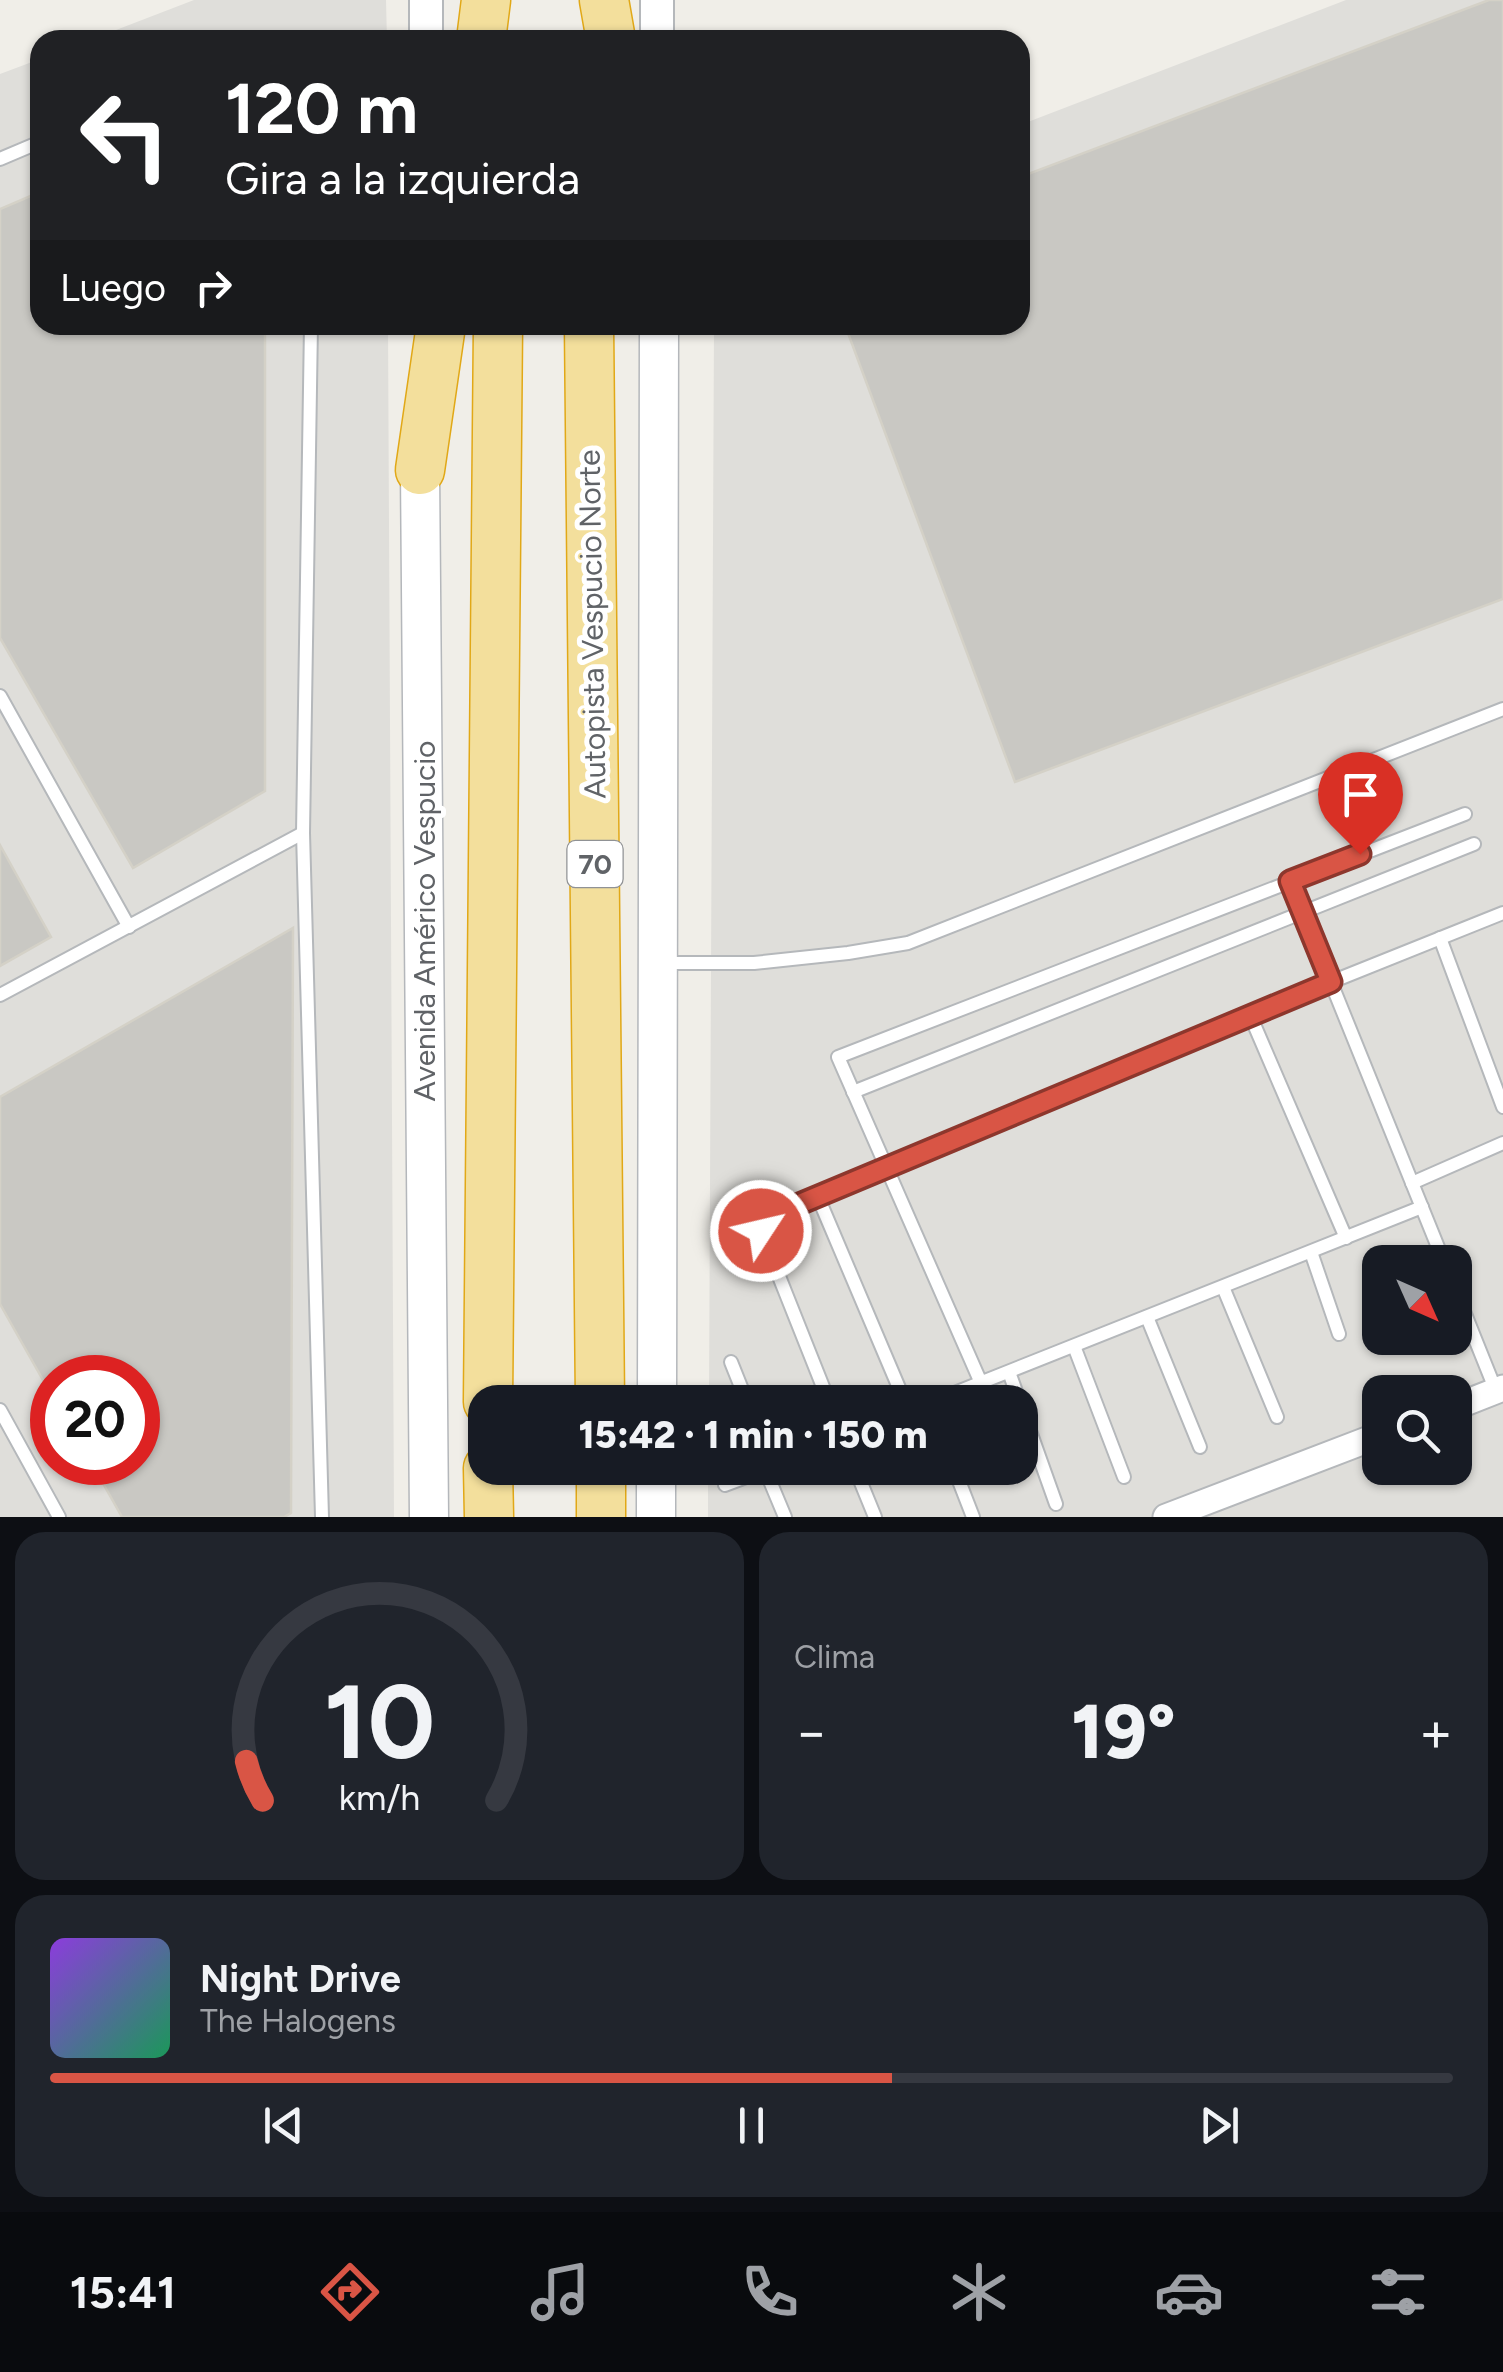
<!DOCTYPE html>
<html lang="es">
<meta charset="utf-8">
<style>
body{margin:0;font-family:Figtree,sans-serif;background:#20242c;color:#f1f3f6;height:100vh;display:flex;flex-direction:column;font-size:38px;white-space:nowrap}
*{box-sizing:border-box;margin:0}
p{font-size:32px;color:#9ea1a6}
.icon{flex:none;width:55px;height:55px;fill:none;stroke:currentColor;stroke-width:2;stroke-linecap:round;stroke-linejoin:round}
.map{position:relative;height:1517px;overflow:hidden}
.side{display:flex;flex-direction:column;gap:15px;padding:15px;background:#0d0f14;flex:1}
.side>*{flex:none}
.banner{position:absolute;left:30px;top:30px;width:1000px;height:305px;border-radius:30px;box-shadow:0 2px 8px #0004;background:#202124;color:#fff;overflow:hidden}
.needle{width:65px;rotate:135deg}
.fabs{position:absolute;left:1362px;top:1245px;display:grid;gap:20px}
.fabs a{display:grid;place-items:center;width:110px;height:110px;border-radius:20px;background:#171b24;box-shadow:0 2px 8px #0004;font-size:50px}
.speed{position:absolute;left:30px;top:1355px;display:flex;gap:20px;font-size:50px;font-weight:700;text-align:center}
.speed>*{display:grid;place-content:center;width:130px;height:130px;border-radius:50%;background:#171b24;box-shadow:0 2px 8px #0004;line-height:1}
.speed .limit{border:15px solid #d22;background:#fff;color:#111}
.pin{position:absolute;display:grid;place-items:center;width:85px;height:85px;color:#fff;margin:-102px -42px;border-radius:50% 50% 50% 0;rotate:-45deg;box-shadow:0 0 10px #0007}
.pin .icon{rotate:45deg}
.me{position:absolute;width:110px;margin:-55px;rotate:55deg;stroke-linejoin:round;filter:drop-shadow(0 0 8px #0008)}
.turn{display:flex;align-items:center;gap:35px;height:210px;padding:0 30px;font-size:45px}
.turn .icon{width:130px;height:130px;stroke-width:2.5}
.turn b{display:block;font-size:70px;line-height:85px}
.then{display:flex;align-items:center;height:95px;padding:0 30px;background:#0003;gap:20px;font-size:38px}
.big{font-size:75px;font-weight:800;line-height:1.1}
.side .tile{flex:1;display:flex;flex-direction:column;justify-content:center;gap:15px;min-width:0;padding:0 35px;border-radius:30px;background:#20242c}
.side .dial{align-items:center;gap:0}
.dial svg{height:260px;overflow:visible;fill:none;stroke:#363941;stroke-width:7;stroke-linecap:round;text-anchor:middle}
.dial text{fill:#f1f3f6;stroke:none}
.song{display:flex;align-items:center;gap:30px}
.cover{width:120px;height:120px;border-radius:15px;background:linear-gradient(135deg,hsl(270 70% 55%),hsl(150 70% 35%))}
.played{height:10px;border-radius:5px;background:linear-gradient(90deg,#d95545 60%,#363941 60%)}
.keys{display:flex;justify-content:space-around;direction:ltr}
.heat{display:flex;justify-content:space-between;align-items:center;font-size:55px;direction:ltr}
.side .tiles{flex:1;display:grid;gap:15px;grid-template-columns:1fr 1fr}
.tile:last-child{grid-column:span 2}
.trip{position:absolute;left:468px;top:1385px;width:570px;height:100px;border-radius:30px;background:#171b24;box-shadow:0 2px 8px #0004;font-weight:800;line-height:100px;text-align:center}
.menu{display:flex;height:160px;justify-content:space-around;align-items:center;background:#090b0e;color:#9ea1a6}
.menu .icon{width:70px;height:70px}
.menu .current{color:#d95545}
.menu b{font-size:45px;color:#f1f3f6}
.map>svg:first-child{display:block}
.industrial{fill:#dfdeda;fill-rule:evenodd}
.building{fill:#c9c8c3;stroke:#d4d1c7;stroke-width:2.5}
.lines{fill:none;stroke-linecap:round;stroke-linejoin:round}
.service-casing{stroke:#b5b8bb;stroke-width:16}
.minor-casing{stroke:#b5b8bb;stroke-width:29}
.tertiary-casing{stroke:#b5b8bb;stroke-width:36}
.secondary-casing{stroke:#b4b7bb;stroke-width:41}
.motorway-casing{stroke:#e1a817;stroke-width:51}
.service{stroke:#fff;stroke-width:12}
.minor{stroke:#fff;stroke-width:25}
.tertiary{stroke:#fff;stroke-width:32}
.secondary{stroke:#fff;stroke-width:38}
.motorway{stroke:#f3df9c;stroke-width:48}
.route-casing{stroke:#8d372d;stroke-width:25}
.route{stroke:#d95545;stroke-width:18}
.labels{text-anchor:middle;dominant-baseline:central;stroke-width:10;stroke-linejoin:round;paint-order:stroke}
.shield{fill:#fff;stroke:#909295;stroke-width:2.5}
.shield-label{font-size:28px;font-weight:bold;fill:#606367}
.street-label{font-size:30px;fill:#606367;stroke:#fff}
</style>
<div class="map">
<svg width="1503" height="1517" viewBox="0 0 1503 1517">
<rect width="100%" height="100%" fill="#f0eee8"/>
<g class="industrial">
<polygon points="194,0 386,0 387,40 90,40"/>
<path d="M1346,0H1503V1517H708V1468H1020V1402H709L714,325H1020V125ZM1380,1262H1455V1338H1380ZM1380,1392H1455V1468H1380Z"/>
<path d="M40,59V325H388L394,1517H0V74ZM52,1378H138V1462H52Z"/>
</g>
<g class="building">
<polygon points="1489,0 1503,0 1503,599 1015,782 845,325 1020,325 1020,177"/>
<polygon points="40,192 40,325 265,325 265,791 133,868 0,638 0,209"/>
<polygon points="0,845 51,937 0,966"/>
<polygon points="293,928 291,1513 284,1517 122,1517 91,1462 138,1462 138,1378 52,1378 52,1396 0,1304 0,1097"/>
</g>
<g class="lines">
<g class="service-casing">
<g id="service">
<polyline points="0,159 40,142"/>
<polyline points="311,325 303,833 322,1517"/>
<polyline points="0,696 129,927"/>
<polyline points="1290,881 1444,1262"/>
<polyline points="1440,938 1503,1107"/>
<polyline points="661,963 754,963 848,953 908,943 1503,709"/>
<polyline points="0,995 303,833"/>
<polyline points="1250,1015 1346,1238"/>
<polyline points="853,1092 1474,844"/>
<polyline points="1412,1183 1503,1143"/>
<polyline points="818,1197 905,1402"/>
<polyline points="1311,1252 1339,1334"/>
<polyline points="1223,1287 1277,1417"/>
<polyline points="1455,1289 1496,1391"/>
<polyline points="1147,1317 1200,1447"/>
<polyline points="1074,1346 1124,1477"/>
<polyline points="731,1362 747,1402"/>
<polyline points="1009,1372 1056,1504"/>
<polyline points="981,1383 838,1057 1465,814"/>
<polyline points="829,1402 761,1231 760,1225 766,1219 1331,982 1503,913"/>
<polyline points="932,1402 1422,1207"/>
<polyline points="0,1410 59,1517"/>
<polyline points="855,1468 875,1517"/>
<polyline points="954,1468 973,1517"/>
<polyline points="765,1469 785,1517"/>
<polyline points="725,1485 770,1468"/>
</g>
</g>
<g class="minor-casing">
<g id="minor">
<polyline points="1455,1407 1503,1388"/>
<polyline points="1166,1517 1380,1435"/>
</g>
</g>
<g class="tertiary-casing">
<g id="tertiary">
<polyline points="657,0 657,40"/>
<polyline points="426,40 426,0"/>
</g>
</g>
<g class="secondary-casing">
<g id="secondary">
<polyline points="420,470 429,1517"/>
<polyline points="657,1402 659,325"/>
<polyline points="656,1517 656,1468"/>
</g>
</g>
<g class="motorway-casing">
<g id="motorway">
<polyline points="604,0 611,40"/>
<polyline points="481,40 486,0"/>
<polyline points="589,325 600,1402"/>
<polyline points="420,470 441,325"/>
<polyline points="488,1402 498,325"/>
<polyline points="488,1468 489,1517"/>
<polyline points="601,1468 601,1517"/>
</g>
</g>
<use href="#service" class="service"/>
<use href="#minor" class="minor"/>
<use href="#tertiary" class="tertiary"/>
<use href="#secondary" class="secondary"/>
<use href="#motorway" class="motorway"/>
</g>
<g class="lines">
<g class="route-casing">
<polyline id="route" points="761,1231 760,1225 766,1218 1331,982 1290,881 1360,854"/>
</g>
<use href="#route" class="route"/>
</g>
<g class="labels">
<rect class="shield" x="567.5" y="841" width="55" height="46" rx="8"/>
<g class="shield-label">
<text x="595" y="864">70</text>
</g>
<g class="street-label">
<text transform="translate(592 624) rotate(-91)">Autopista Vespucio Norte</text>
<text transform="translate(424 921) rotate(-90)">Avenida Américo Vespucio</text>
</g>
</g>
</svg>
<div class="fabs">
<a><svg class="needle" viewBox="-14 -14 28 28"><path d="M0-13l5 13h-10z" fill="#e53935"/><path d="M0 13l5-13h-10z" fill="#9ea1a6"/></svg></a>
<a><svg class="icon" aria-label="search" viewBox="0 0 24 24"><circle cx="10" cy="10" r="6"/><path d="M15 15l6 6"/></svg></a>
</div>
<div class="speed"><div class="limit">20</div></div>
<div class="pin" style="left:1360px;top:854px;background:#d93025"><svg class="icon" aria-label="arrive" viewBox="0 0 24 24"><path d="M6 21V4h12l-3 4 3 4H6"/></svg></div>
<svg class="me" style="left:761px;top:1231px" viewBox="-20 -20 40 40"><circle r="17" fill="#d95545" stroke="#fff" stroke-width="3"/><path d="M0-11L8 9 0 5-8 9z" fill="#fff"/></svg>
<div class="trip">15:42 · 1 min · 150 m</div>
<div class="banner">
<div class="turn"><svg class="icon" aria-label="left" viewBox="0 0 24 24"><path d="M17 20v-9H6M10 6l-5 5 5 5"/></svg><div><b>120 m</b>Gira a la izquierda</div></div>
<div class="then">Luego<svg class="icon" aria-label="right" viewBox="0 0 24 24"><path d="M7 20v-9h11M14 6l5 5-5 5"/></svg></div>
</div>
</div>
<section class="side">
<div class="tiles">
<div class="tile dial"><svg viewBox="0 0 100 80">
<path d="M14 69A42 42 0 1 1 86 69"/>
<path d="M14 69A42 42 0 0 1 9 57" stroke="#d95545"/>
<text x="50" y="56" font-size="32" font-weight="700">10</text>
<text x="50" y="72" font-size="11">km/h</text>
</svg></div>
<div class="tile"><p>Clima</p>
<div class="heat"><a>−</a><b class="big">19°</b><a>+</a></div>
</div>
<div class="tile">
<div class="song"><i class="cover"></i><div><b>Night Drive</b><p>The Halogens</p></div></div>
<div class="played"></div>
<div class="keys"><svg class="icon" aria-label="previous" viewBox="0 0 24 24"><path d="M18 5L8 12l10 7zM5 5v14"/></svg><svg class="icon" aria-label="pause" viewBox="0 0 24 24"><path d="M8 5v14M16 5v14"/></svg><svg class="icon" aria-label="next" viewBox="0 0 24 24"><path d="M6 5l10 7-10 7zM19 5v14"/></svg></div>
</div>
</div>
</section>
<nav class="menu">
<b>15:41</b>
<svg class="icon current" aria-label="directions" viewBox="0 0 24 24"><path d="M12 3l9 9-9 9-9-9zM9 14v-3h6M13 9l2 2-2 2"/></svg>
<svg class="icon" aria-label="music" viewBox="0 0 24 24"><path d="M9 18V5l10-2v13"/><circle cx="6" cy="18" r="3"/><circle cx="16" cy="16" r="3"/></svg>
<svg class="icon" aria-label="phone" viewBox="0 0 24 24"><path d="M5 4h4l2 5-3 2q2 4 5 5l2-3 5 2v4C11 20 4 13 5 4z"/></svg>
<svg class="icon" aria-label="climate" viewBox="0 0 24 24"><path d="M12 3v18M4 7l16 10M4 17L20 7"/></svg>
<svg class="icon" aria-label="car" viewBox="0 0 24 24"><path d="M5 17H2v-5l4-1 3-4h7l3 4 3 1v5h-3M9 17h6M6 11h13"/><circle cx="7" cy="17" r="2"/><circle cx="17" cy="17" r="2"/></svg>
<svg class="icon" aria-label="filters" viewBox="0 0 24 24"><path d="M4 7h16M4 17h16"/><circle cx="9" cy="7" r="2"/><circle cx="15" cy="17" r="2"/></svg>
</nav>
